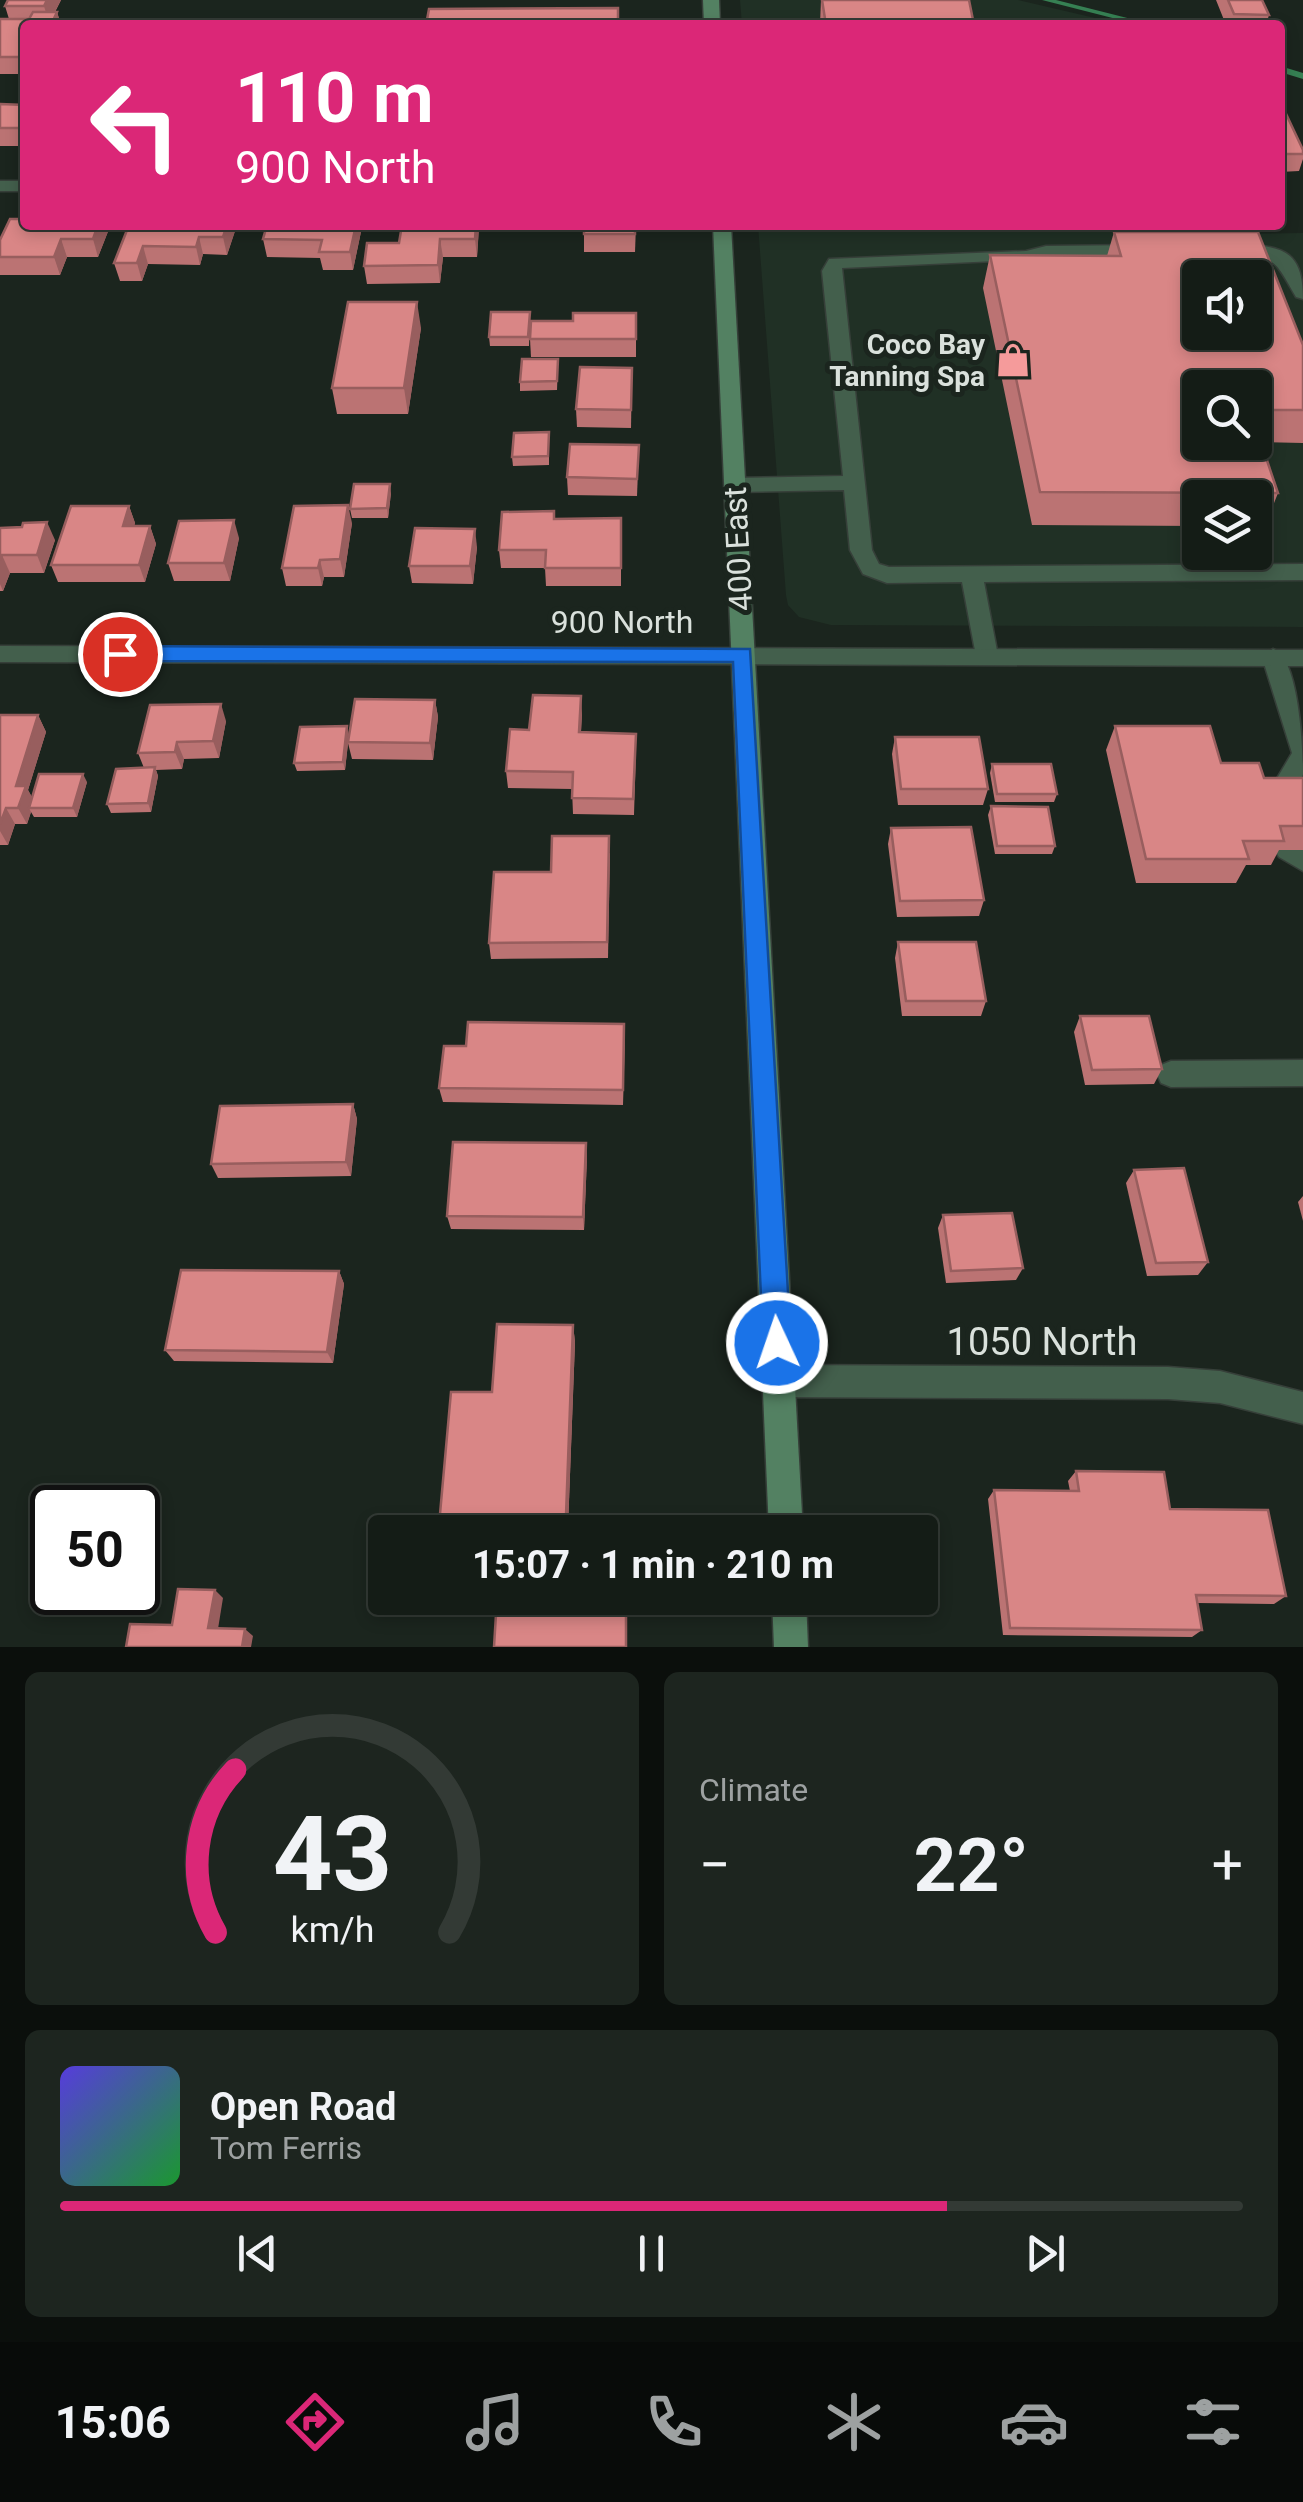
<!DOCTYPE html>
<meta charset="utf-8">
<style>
body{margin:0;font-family:Roboto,sans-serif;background:#1d251f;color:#f1f3f6;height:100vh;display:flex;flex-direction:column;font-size:38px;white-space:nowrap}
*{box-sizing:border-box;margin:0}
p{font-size:32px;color:#9da1a1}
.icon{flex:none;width:55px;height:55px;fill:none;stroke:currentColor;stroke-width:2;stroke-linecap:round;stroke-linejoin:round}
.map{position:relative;height:1647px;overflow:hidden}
.panel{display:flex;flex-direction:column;gap:25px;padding:25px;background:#0b0f0c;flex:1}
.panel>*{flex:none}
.hud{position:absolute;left:20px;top:20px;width:1265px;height:210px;border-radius:10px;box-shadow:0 5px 15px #0003,0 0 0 2px #333a35;background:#db2777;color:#fff;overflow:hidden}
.buttons{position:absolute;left:1182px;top:260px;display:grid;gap:20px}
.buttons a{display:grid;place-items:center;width:90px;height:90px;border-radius:10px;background:#141c16;box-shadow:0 5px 15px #0003,0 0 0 2px #333a35;font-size:50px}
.speed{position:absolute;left:30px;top:1485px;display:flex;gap:20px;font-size:50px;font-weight:700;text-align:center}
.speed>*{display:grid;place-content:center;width:130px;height:130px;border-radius:50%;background:#141c16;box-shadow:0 5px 15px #0003,0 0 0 2px #333a35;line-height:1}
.speed .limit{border:5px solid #111;border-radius:15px;background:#fff;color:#111}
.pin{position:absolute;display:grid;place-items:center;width:85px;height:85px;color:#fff;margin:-42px;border:5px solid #fff;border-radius:50%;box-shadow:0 2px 10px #0007}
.me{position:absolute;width:110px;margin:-55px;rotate:357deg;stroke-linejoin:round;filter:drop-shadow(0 0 8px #0008)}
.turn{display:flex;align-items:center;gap:35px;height:210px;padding:0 50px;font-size:45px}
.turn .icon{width:130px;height:130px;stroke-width:2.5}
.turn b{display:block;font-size:70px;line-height:85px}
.big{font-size:75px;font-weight:700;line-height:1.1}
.panel .widget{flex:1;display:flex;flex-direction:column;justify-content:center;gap:15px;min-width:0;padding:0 35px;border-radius:15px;background:#1d251f}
.panel .dial{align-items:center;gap:0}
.dial svg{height:260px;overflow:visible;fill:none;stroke:#333a35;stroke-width:7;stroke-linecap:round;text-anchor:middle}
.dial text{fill:#f1f3f6;stroke:none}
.song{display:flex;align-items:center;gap:30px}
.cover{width:120px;height:120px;border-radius:15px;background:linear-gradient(135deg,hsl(250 70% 55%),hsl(130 70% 35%))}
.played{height:10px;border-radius:5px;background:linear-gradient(90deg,#db2777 75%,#333a35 75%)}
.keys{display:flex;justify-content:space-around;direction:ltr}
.heat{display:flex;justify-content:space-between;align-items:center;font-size:55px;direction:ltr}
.panel .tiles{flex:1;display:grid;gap:25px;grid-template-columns:1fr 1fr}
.widget:last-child{grid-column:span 2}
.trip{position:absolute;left:368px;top:1515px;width:570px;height:100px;border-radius:10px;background:#141c16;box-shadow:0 5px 15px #0003,0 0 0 2px #333a35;font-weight:700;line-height:100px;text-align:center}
.tabs{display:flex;height:160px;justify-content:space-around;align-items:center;background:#080b09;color:#9da1a1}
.tabs .icon{width:70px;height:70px}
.tabs .selected{color:#db2777}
.tabs b{font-size:45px;color:#f1f3f6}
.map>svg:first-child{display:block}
.built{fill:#203025;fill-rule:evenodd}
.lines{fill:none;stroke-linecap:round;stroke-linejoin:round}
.stream{fill:#368053;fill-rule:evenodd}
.lane-casing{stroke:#363f39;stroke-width:3}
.street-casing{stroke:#363f39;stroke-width:3}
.secondary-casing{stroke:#363f39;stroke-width:3}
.lane{fill:#435f4c;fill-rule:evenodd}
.street{fill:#435f4c;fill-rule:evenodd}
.secondary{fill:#538162;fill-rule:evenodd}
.wall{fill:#bb7373;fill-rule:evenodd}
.shaded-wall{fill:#985e5e}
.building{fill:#d98686;stroke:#985e5e;stroke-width:2.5;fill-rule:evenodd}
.route{fill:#1a73e8;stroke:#114b97;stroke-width:2.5}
.labels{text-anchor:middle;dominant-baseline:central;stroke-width:10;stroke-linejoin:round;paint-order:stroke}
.far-poi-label{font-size:28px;font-weight:bold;fill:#dae1dc;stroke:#1b251e;text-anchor:end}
.street-label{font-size:32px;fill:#dae1dc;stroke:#1b251e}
.near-street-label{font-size:38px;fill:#dae1dc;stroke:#1b251e}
</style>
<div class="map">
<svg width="1303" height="1647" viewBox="0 0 1303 1647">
<rect width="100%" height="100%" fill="#1b251e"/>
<g class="built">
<polygon points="740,0 1018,0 1125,25 742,25"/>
<path d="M758,225H1219L1223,234L1303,233V627L831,625L799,617L788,605L786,595ZM1200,278H1255V332H1200ZM1200,388H1255V442H1200ZM1200,498H1255V552H1200Z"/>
</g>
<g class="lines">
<g class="stream">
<polygon points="1042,0 1056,0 1155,25 1140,25"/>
<polygon points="1280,66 1303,73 1303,79 1280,72"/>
</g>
<g class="lane-casing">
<g id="lane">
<path d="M1232,244C1278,246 1303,246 1303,299L1296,297C1269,249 1276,263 1226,253V245Z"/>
<polygon points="1142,245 1151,250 1148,254 842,268 872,550 879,564 889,567 1303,564 1303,580 984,582 998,656 987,664 976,656 962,582 887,583 863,574 850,550 844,490 735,492 725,485 735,478 843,476 822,271 829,259 1026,251 1046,246"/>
<path d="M1273,649C1299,656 1303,750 1303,774C1301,786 1290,799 1284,809H1266L1263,802L1292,753L1262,657Z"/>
<polygon points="1288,840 1303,847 1303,871 1279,857 1275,850 1279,843"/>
<polygon points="1303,1060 1303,1086 1171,1087 1161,1083 1157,1074 1161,1065 1171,1061"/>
</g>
</g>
<g class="street-casing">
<g id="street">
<rect x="0" y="181" width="25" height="10"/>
<polygon points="0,646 1303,650 1303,666 0,662"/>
<polygon points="779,1365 1168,1367 1220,1371 1303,1392 1303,1424 1220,1403 1168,1399 779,1397 768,1392 763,1381 768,1370"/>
</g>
</g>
<g class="secondary-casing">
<g id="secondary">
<polygon points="703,0 719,0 720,25 704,25"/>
<polygon points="713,225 731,225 803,1532 769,1532"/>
<polygon points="772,1598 806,1598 808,1647 774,1647"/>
</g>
</g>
<use href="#lane" class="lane"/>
<use href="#street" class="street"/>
<use href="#secondary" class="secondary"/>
</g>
<g class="wall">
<polygon points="61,0 55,12 57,12 61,25 25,25 25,74 0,74 0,19 9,19 5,6"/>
<polygon points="821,0 969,0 974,25 820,25"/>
<polygon points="1216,0 1262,0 1269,15 1266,25 1226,25"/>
<polygon points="1280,101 1303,150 1303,159 1299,171 1280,172"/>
<polygon points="0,104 25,105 25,146 0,146"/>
<polygon points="129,225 236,228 227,255 203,254 200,265 148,264 142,281 120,281 114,263"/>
<polygon points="402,225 479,225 477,257 443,257 440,283 367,284 364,266 399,243"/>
<polygon points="636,225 635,252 584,252 584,234"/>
<polygon points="362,227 353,270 323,270 320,258 267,257 263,239"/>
<polygon points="109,229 98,257 67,257 60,275 0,275 0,240"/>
<path d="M1114,232L1303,345V443L1261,442L1278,493L1265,526H1255V498H1200V526L1032,525L983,288L990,255L1107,256ZM1255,388V442H1200Z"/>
<polygon points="530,312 529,346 490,346 489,337"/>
<polygon points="636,313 636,357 531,357 530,339 573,321"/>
<polygon points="421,328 408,414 337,414 332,388"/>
<polygon points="558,359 557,390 520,391 520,382"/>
<polygon points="632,368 631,428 577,427 576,409"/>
<polygon points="549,432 549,465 513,466 512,457"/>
<polygon points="639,445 637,496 568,495 567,477"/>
<polygon points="391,493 388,518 352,518 350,509"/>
<polygon points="129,506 135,523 134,526 150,526 156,544 145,582 58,582 51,565"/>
<polygon points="621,518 621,586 546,586 545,568 501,568 499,550 554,519"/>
<polygon points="352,523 344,577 324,577 322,586 286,586 282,568"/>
<polygon points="0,528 55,540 44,573 10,573 3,591 0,591"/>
<polygon points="239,538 230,581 174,581 168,563"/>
<polygon points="477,547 473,584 412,583 409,566"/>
<polygon points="435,700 438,717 433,760 352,759 348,743 345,770 297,771 294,763 349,736"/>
<polygon points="582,713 581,732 636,750 634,815 573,814 572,789 508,788 506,771 529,730"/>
<polygon points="0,715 38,715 46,732 28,790 32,798 87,782 77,817 34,817 31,812 27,824 15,824 8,845 0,845"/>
<polygon points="226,721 219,758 184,759 182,769 156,770 158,776 151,812 111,813 107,804 144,768 138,753"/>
<polygon points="1115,726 1264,778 1303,778 1303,850 1279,850 1271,865 1246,865 1236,883 1136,883 1106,750"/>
<polygon points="895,737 988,789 983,805 898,805 892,754"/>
<polygon points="992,764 1057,794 1054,802 995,802 990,773"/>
<polygon points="991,806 1055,846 1052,854 995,854 988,815"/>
<polygon points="891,828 984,900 979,916 897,917 888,844"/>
<polygon points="610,853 608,958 491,959 489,943 551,872"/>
<polygon points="898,942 986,1001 981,1016 902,1016 895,958"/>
<polygon points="1080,1016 1162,1069 1154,1084 1085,1085 1074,1032"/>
<polygon points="625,1039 623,1105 443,1102 439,1088 466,1046"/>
<polygon points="353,1104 357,1119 351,1176 218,1178 211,1164"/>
<polygon points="586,1143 587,1157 584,1230 451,1229 447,1216"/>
<polygon points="1134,1170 1208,1262 1198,1275 1147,1276 1126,1183"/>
<polygon points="1303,1196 1303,1221 1298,1202"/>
<polygon points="943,1215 1023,1268 1016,1280 946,1283 938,1228"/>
<polygon points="339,1271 344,1284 333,1363 174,1361 165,1350"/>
<polygon points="573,1325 575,1342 568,1528 446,1527 440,1514 492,1392"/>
<polygon points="1076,1471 1170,1509 1286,1596 1274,1604 1197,1603 1202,1630 1192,1637 1003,1635 988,1499 994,1490 1070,1491 1068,1481"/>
</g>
<g class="shaded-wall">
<polygon points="47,0 61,0 49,23 44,6"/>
<polygon points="57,12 61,25 51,25"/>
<polygon points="98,225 108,225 109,229 98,257 93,239"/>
<polygon points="227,225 235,225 236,228 227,255 223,237"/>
<polygon points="356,225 362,225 362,227 353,270 350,252"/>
<polygon points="476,225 479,225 479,229 477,257 475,239"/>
<polygon points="199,237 203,254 200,265 196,247"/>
<polygon points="61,239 67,257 60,275 54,257"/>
<polygon points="440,239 443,257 440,283 438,265"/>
<polygon points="143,246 148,264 142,281 137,263"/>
<polygon points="417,302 421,328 408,414 404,388"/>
<polygon points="390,484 391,493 388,518 387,508"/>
<polygon points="348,505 352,523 344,577 340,559"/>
<polygon points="129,506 135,523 129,544 123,526"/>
<polygon points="234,520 239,538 230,581 224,563"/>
<polygon points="47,522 55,540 44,573 37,555"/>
<polygon points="150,526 156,544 145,582 139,565"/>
<polygon points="475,529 477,547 473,584 470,566"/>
<polygon points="2,555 10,573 3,591 0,584 0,560"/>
<polygon points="320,560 324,577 322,586 318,568"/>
<polygon points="581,696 582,713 580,749 579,732"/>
<polygon points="435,700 438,717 433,760 430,743"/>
<polygon points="221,704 226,721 219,758 213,741"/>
<polygon points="38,715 46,732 28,790 35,802 29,808 31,812 27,824 18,808 16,786"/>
<polygon points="347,726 349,735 345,770 343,762"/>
<polygon points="177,742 184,759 182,769 175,752"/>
<polygon points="155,767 158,776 151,812 148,803"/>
<polygon points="83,774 87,782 77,817 73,808"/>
<polygon points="6,808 15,824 8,845 0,831 0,824"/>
<polygon points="353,1104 357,1119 351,1176 346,1162"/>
<polygon points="586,1143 587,1157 584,1230 583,1217"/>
<polygon points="339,1271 344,1284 333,1363 327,1352"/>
<polygon points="573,1325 575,1342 568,1528 566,1515"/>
<polygon points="215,1590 223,1598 217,1635 208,1628"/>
<polygon points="245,1629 253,1636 251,1647 242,1647"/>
</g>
<g class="building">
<polygon points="8,0 47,0 44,6 5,6"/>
<polygon points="822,0 969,0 974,25 826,25"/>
<polygon points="1228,0 1262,0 1269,15 1234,14"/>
<polygon points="618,8 618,25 426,25 429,9"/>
<polygon points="33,12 57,12 51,25 25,25 25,57 0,57 0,19 29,19"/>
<polygon points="108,21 150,21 148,25 106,25"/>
<polygon points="1280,101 1303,150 1303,154 1280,154"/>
<polygon points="0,104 25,105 25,128 0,128"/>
<polygon points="10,219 25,219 25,225 98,225 93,239 61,239 54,257 0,257 0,240"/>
<polygon points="129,225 227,225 223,237 199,237 196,247 143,246 137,263 114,263"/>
<polygon points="267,225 356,225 350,252 319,252 322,240 263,239"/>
<polygon points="402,225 476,225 475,239 440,239 438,265 364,266 367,243 399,243"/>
<rect x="584" y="225" width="51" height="9"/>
<path d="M1114,232H1258L1303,345V410H1255V388H1200V442H1255V425L1278,493L1040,492L990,255L1121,256ZM1200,278H1255V332H1200Z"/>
<polygon points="348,302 417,302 404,388 332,388"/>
<polygon points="491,312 530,312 528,337 489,337"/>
<polygon points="573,313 636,313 636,339 530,339 531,321 573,321"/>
<polygon points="522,359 558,359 557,381 520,382"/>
<polygon points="580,367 632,368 631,410 576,409"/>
<polygon points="549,432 548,456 512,457 514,433"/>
<polygon points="570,444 639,445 637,479 567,477"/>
<polygon points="354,484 390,484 387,508 350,509"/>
<polygon points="348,505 340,559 320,560 318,568 282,568 294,506"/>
<polygon points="71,506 129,506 123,526 150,526 139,565 51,565"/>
<polygon points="554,511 554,519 621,518 621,568 545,568 546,550 499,550 502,512"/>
<polygon points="234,520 224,563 168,563 179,521"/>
<polygon points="47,522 37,555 2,555 0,560 0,528 22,527 23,523"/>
<polygon points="415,528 475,529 470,566 409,566"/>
<polygon points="533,695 581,696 579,732 636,734 633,799 572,798 573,772 506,771 510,729 529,730"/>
<polygon points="355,699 435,700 430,743 348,742"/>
<polygon points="221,704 213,741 177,742 175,752 138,753 150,705"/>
<polygon points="0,715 38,715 16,786 26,786 18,808 6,808 0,824"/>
<polygon points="347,726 343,762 294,763 300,727"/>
<polygon points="1115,726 1210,726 1221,763 1259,763 1264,778 1303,778 1303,826 1280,826 1284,841 1243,841 1249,859 1146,859"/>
<polygon points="895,737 979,737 988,789 901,789"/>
<polygon points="992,764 1051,764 1057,794 997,794"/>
<polygon points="155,767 148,803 107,804 116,769"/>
<polygon points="39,774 83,774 73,808 29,808"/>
<polygon points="991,806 1048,807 1055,846 997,846"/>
<polygon points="971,827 984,900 900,901 891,828"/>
<polygon points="552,836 609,836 607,942 489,943 494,872 551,872"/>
<polygon points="898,942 976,942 986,1001 906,1001"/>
<polygon points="1080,1016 1149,1016 1162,1069 1092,1070"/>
<polygon points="468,1022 624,1024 623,1090 439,1088 444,1046 466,1046"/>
<polygon points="353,1104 346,1162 211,1164 220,1106"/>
<polygon points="453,1142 586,1143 583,1217 447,1216"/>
<polygon points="1184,1168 1208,1262 1156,1263 1134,1170"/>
<polygon points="1012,1213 1023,1268 951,1271 943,1215"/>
<polygon points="181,1270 339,1271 327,1352 165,1350"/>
<polygon points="497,1324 573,1325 566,1515 440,1514 451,1392 492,1392"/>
<polygon points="1076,1471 1164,1472 1170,1509 1268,1510 1286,1596 1196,1595 1202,1630 1010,1628 994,1490 1079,1491"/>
<polygon points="178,1589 215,1590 208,1628 245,1629 242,1647 126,1647 130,1624 172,1625"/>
<polygon points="497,1598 626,1598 626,1647 494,1647"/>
</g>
<polygon class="route" points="120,646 750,649 791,1343 787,1353 777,1357 767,1353 763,1343 733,662 120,661 109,654"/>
<defs>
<g id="shop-bare" transform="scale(2.7)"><path d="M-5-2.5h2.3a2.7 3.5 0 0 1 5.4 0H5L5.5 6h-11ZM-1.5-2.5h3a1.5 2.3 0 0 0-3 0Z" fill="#f59b9b" stroke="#1b251e" stroke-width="2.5" paint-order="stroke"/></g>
</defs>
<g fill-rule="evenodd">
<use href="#shop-bare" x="1013" y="360"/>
</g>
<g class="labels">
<g class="far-poi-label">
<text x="985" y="344">Coco Bay<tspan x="985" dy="32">Tanning Spa</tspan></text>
</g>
<g class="street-label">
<text transform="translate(738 549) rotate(-93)">400 East</text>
<text x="622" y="622">900 North</text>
</g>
<g class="near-street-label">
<text x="1042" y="1342">1050 North</text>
</g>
</g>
</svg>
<div class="buttons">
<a><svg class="icon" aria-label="sound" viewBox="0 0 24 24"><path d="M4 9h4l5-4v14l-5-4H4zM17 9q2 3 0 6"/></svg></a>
<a><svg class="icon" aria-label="search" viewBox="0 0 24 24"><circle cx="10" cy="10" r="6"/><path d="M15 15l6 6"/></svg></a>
<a><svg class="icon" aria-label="layers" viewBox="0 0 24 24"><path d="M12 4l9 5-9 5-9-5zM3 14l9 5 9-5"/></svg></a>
</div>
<div class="speed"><div class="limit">50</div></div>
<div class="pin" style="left:120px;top:654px;background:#d93025"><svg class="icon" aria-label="arrive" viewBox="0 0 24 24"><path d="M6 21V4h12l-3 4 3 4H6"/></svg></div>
<svg class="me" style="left:777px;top:1343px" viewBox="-20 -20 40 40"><circle r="17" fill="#1a73e8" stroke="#fff" stroke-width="3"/><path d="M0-11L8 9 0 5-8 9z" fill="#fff"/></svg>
<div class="trip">15:07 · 1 min · 210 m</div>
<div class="hud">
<div class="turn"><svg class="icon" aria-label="left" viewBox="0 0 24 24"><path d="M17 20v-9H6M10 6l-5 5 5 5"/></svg><div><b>110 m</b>900 North</div></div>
</div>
</div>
<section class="panel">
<div class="tiles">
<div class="widget dial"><svg viewBox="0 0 100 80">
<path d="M14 69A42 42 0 1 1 86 69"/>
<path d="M14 69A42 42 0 0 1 20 19" stroke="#db2777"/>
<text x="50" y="56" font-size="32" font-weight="700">43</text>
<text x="50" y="72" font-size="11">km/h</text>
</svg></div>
<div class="widget"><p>Climate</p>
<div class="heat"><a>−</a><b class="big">22°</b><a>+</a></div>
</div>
<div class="widget">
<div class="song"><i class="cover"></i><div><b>Open Road</b><p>Tom Ferris</p></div></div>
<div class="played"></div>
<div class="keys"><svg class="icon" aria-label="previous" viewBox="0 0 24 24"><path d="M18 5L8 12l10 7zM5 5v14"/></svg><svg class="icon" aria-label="pause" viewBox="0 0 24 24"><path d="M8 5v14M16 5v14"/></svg><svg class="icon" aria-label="next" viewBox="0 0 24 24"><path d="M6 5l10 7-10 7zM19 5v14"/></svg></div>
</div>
</div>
</section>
<nav class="tabs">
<b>15:06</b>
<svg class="icon selected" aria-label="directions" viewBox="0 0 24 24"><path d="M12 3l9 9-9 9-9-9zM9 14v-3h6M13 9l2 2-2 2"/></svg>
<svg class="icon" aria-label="music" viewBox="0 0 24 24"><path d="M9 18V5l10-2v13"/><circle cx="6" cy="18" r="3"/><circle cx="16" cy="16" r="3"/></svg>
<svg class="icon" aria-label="phone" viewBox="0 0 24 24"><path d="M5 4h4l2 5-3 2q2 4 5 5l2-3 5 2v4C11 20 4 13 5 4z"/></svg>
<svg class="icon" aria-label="climate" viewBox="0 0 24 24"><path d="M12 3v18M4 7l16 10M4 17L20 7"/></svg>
<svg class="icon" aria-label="car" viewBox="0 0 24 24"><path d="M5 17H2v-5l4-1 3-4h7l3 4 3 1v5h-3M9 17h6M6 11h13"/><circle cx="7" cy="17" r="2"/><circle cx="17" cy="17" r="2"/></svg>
<svg class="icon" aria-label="filters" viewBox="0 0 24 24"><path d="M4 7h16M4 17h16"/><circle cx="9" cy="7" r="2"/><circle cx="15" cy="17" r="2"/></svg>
</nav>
